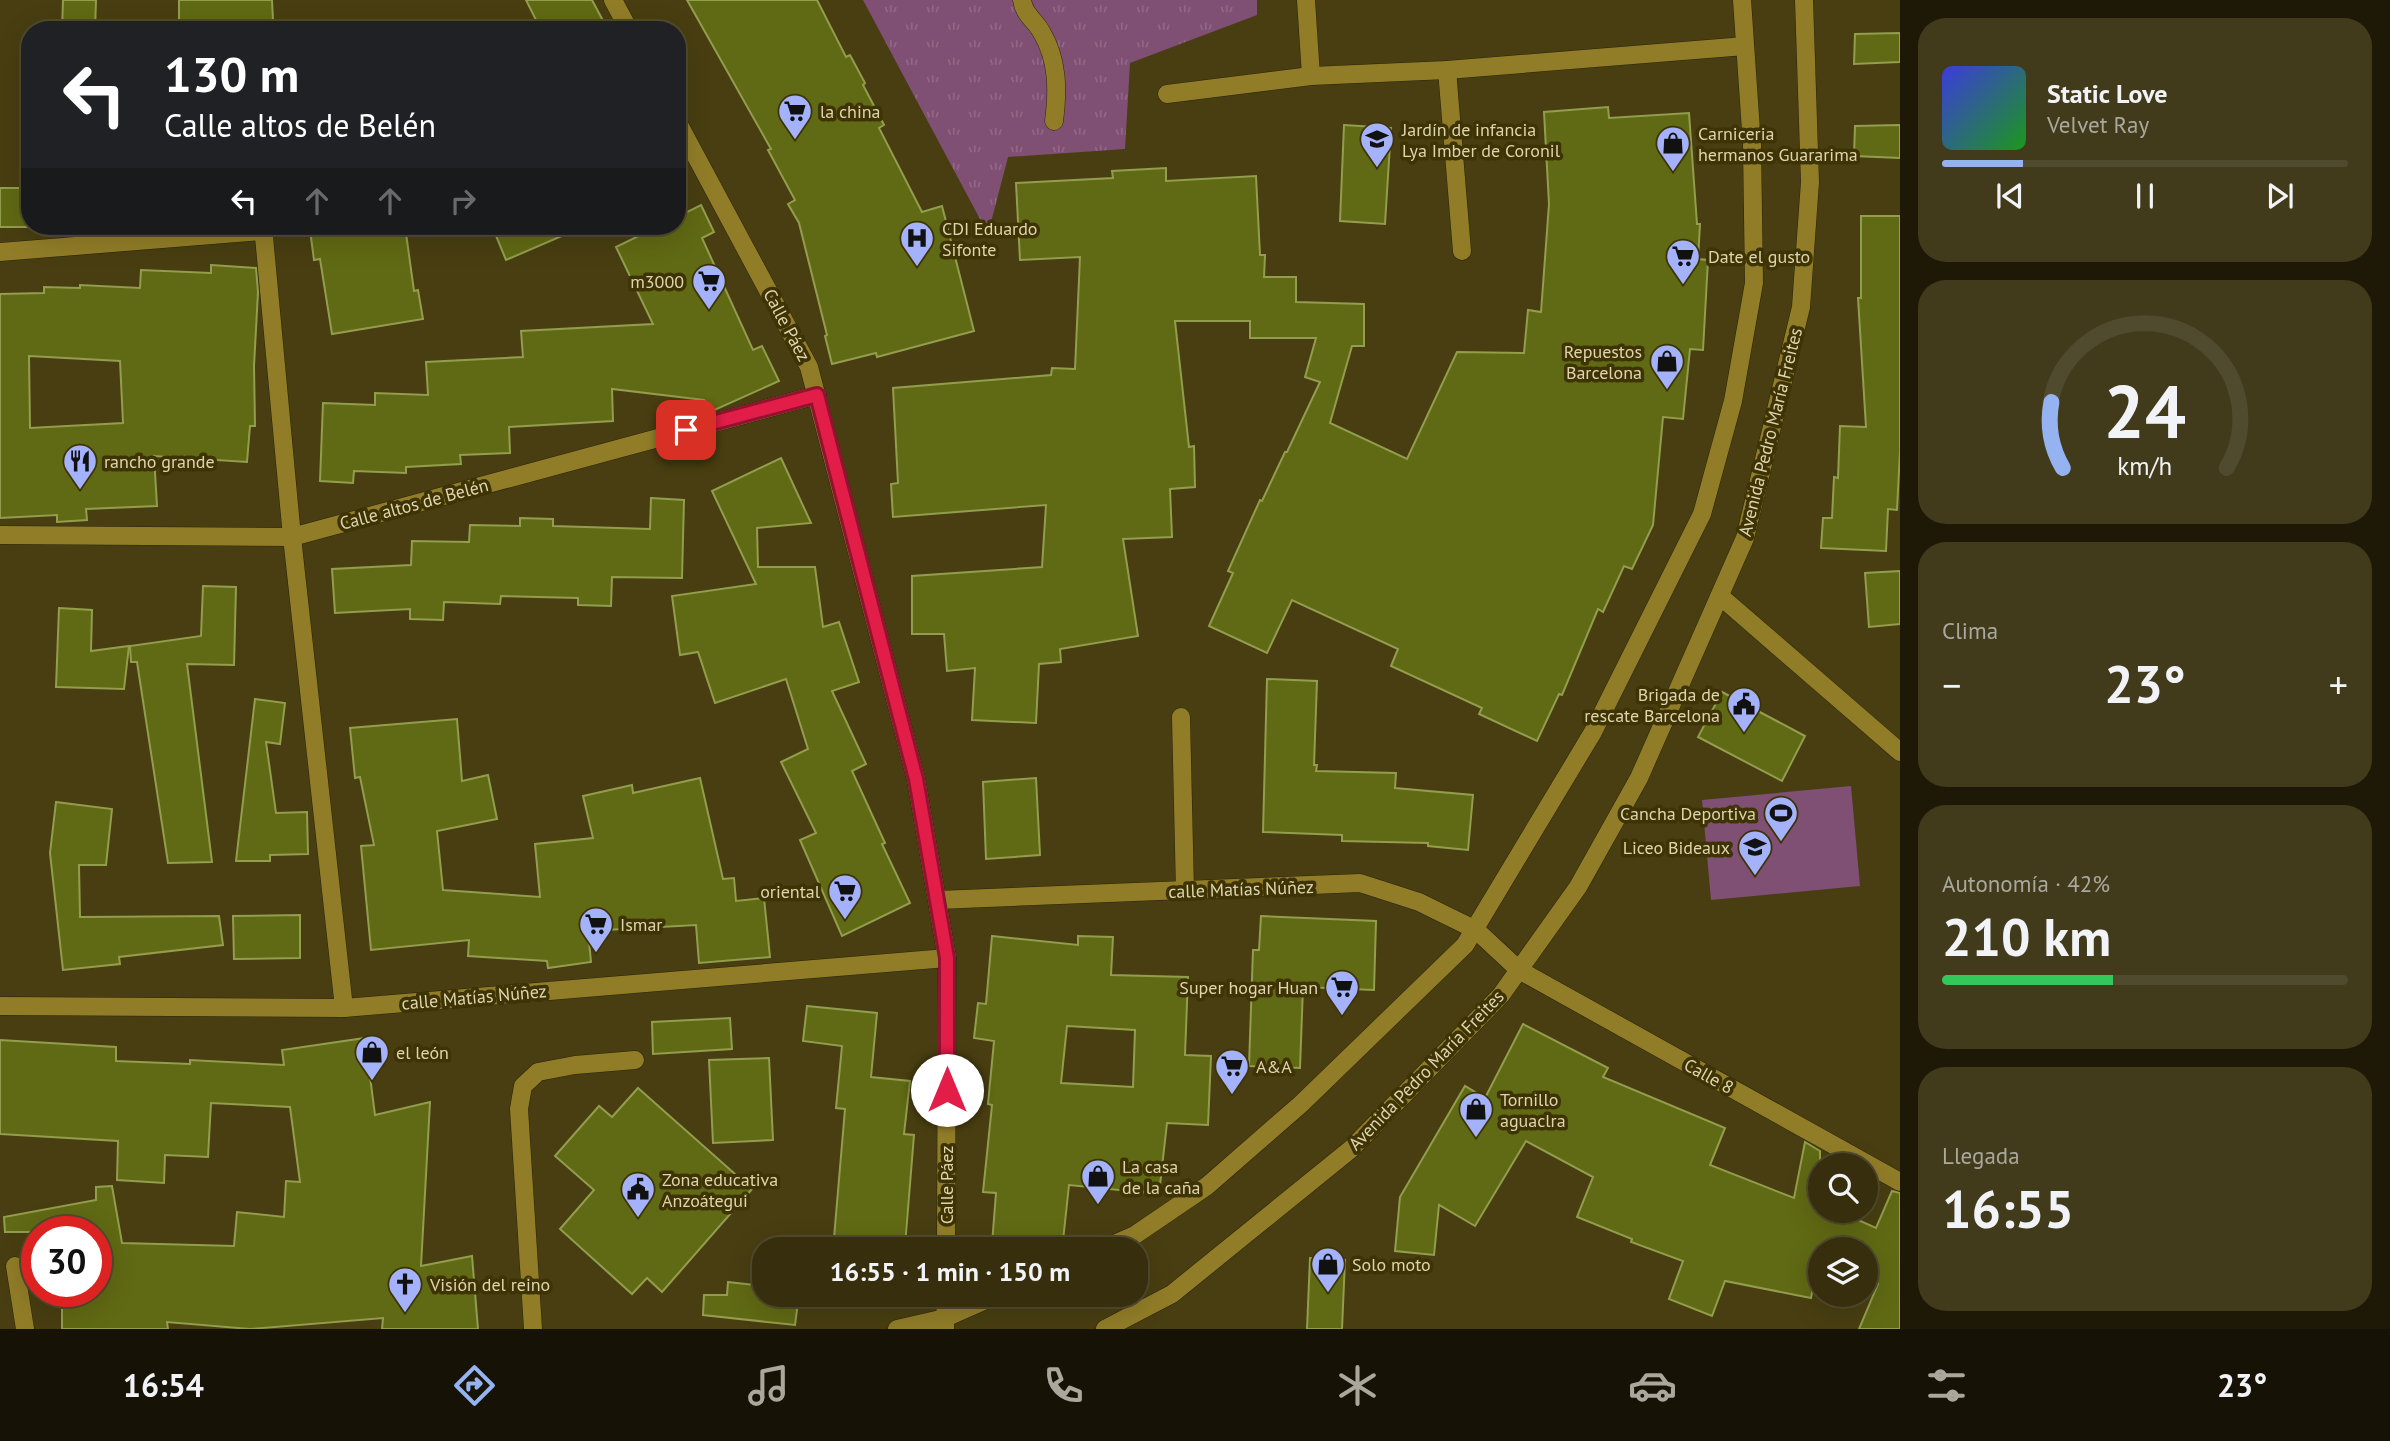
<!DOCTYPE html>
<html lang="es">
<meta charset="utf-8">
<style>
body{margin:0;font-family:"PT Sans",sans-serif;background:#413a1b;color:#f1f3f6;height:100vh;display:flex;flex-direction:column;font-size:26px;white-space:nowrap}
*{box-sizing:border-box;margin:0}
p{font-size:23px;color:#aaa89d}
.icon{flex:none;width:38px;height:38px;fill:none;stroke:currentColor;stroke-width:2;stroke-linecap:round;stroke-linejoin:round}
.map{position:relative;flex:1;overflow:hidden}
.details{display:flex;flex-direction:column;gap:18px;padding:18px;background:#1e1907;width:490px}
.details>*{flex:none}
.guide{position:absolute;left:21px;top:21px;width:665px;height:214px;border-radius:28px;box-shadow:0 7px 28px #0002,0 0 0 2px #504a2e;background:#202124;color:#fff;overflow:hidden}
.fabs{position:absolute;left:1808px;top:1153px;display:grid;gap:14px}
.fabs a{display:grid;place-items:center;width:70px;height:70px;border-radius:50%;background:#362e0d;box-shadow:0 7px 28px #0002,0 0 0 2px #504a2e;font-size:35px}
.speed{position:absolute;left:21px;top:1216px;display:flex;gap:14px;font-size:35px;font-weight:700;text-align:center}
.speed>*{display:grid;place-content:center;width:91px;height:91px;border-radius:50%;background:#362e0d;box-shadow:0 7px 28px #0002,0 0 0 2px #504a2e;line-height:1}
.speed .limit{border:10px solid #d22;background:#fff;color:#111}
.pin{position:absolute;display:grid;place-items:center;width:60px;height:60px;color:#fff;margin:-30px;border-radius:14px;box-shadow:0 4px 10px #0006}
.me{position:absolute;width:77px;margin:-38px;rotate:0deg;stroke-linejoin:round;filter:drop-shadow(0 0 5px #0008)}
.turn{display:flex;align-items:center;gap:24px;height:147px;padding:0 28px;font-size:32px}
.turn .icon{width:91px;height:91px;stroke-width:2.5}
.turn b{display:block;font-size:49px;line-height:60px}
.lanes{display:flex;align-items:center;height:66px;padding:0 28px;background:#0003;justify-content:center;gap:35px;direction:ltr}
.lanes .off{opacity:.35}
.big{font-size:52px;font-weight:800;line-height:1.1}
.details .widget{flex:1;display:flex;flex-direction:column;justify-content:center;gap:10px;min-width:0;padding:0 24px;border-radius:28px;background:#413a1b}
.details .dial{align-items:center;gap:0}
.dial svg{height:182px;overflow:visible;fill:none;stroke:#504a2e;stroke-width:7;stroke-linecap:round;text-anchor:middle}
.dial text{fill:#f1f3f6;stroke:none}
.song{display:flex;align-items:center;gap:21px}
.cover{width:84px;height:84px;border-radius:10px;background:linear-gradient(135deg,hsl(240 70% 55%),hsl(120 70% 35%))}
.played{height:7px;border-radius:4px;background:linear-gradient(90deg,#95b2f1 20%,#504a2e 20%)}
.keys{display:flex;justify-content:space-around;direction:ltr}
.heat{display:flex;justify-content:space-between;align-items:center;font-size:38px;direction:ltr}
.charge{height:10px;border-radius:5px;background:linear-gradient(90deg,#34c759 42%,#504a2e 0)}
.trip{position:absolute;left:752px;top:1237px;width:396px;height:70px;border-radius:28px;background:#362e0d;box-shadow:0 7px 28px #0002,0 0 0 2px #504a2e;font-weight:800;line-height:70px;text-align:center}
.tab-bar{display:flex;height:112px;justify-content:space-around;align-items:center;background:#161205;color:#aaa89d}
.tab-bar .icon{width:49px;height:49px}
.tab-bar .active{color:#95b2f1}
.tab-bar b{font-size:32px;color:#f1f3f6}
main{display:flex;flex:1;min-height:0}
.map>svg:first-child{display:block}
.park{fill:url(#park-tufts)}
.pitch{fill:#7f4f74}
.building{fill:#606913;stroke:#939d4e;stroke-width:2;fill-rule:evenodd}
.lines{fill:none;stroke-linecap:round;stroke-linejoin:round}
.lane-casing{stroke:#2b250b;stroke-width:19}
.street-casing{stroke:#2b250b;stroke-width:19}
.secondary-casing{stroke:#2b250b;stroke-width:19}
.lane{stroke:#917d28;stroke-width:18}
.street{stroke:#917d28;stroke-width:18}
.secondary{stroke:#917d28;stroke-width:18}
.route-casing{stroke:#92132f;stroke-width:18}
.route{stroke:#e11d48;stroke-width:12}
.labels{text-anchor:middle;dominant-baseline:central;stroke-width:7;stroke-linejoin:round;paint-order:stroke}
.poi-label{font-size:18px;fill:#ded5ae;stroke:#3e3304;text-anchor:start}
.street-label{font-size:18px;fill:#ded5ae;stroke:#3e3304}
</style>
<main>
<div class="map">
<svg width="1900" height="1329" viewBox="0 0 1900 1329">
<defs>
<pattern id="park-tufts" width="24" height="20" patternUnits="userSpaceOnUse" patternTransform="scale(1.75)"><rect width="24" height="20" fill="#7f4f74"/><path d="M3 7l-1-3M5 7V3M7 7l1-3M15 17l-1-3M17 17v-4M19 17l1-3" fill="none" stroke="#916785"/></pattern>
</defs>
<rect width="100%" height="100%" fill="#483e11"/>
<polygon class="park" points="863,0 1257,0 1257,15 1130,63 1125,149 1008,157 988,234"/>
<polygon class="pitch" points="1851,786 1860,886 1711,900 1702,800"/>
<g class="building">
<polygon points="63,0 96,0 95,30 62,30"/>
<polygon points="179,0 272,0 273,20 179,30"/>
<polygon points="526,0 592,0 608,30 541,30"/>
<polygon points="687,0 817,0 846,57 850,55 865,83 863,85 884,125 879,128 922,212 942,206 974,331 877,357 876,353 832,364 825,336 827,335 799,223 788,204 795,200 768,150 771,149"/>
<polygon points="1900,33 1900,62 1854,64 1855,34"/>
<polygon points="1608,107 1609,118 1689,113 1697,224 1700,224 1698,259 1708,260 1703,350 1690,349 1683,419 1663,417 1653,525 1632,569 1624,566 1603,612 1598,609 1562,695 1559,694 1537,741 1479,714 1482,708 1391,666 1398,649 1292,600 1267,653 1209,626 1233,573 1228,571 1260,500 1262,501 1285,452 1287,452 1320,382 1305,377 1316,338 1250,338 1250,321 1175,321 1189,447 1194,446 1195,487 1170,489 1172,537 1123,539 1138,636 1060,649 1061,662 1039,664 1036,723 972,720 975,668 947,671 944,634 912,634 912,576 1042,567 1046,505 893,517 891,484 898,483 893,388 1051,375 1052,368 1075,369 1080,257 1020,260 1016,183 1113,178 1112,171 1166,168 1166,181 1256,176 1260,255 1265,255 1264,277 1296,277 1296,302 1364,304 1364,346 1352,346 1330,423 1407,459 1457,352 1524,353 1528,310 1541,312 1549,204 1544,112"/>
<polygon points="1344,125 1391,128 1385,224 1340,221"/>
<polygon points="1900,125 1900,158 1854,156 1855,126"/>
<rect x="0" y="188" width="30" height="39"/>
<polygon points="701,205 714,232 702,238 753,350 762,346 779,381 710,412 704,400 612,389 613,421 509,427 510,453 460,455 461,464 406,467 406,473 354,471 353,483 320,481 323,403 375,405 375,393 428,395 426,362 523,357 521,331 653,324 616,247 659,226 677,226 677,217"/>
<polygon points="1861,216 1900,216 1900,451 1897,510 1888,509 1886,551 1821,548 1823,518 1832,518 1834,477 1838,478 1840,426 1866,427 1858,298 1861,298"/>
<polygon points="339,226 405,226 414,291 418,290 423,319 332,334 320,259 314,260 310,230"/>
<polygon points="492,226 585,226 506,260"/>
<path d="M211,265L256,268L258,292L254,366L255,426H250L247,462L154,456L157,506L86,509L87,520L57,522V515L0,518V294L44,293V287L80,288V285L140,288L141,270L211,273ZM29,356L120,361L123,423L30,428Z"/>
<polygon points="781,458 811,523 757,528 758,567 815,567 823,627 839,622 859,682 832,691 866,764 852,771 885,843 882,844 910,903 842,936 800,840 816,833 781,762 808,749 786,679 715,703 698,652 680,655 672,596 756,584 712,491"/>
<polygon points="651,498 684,500 682,578 612,577 611,606 578,605 578,598 501,596 500,604 444,602 443,620 410,619 410,609 335,613 332,569 411,565 412,541 469,542 470,525 520,526 520,518 553,519 553,526 650,529"/>
<polygon points="1900,571 1900,624 1869,627 1865,573"/>
<polygon points="203,586 236,587 234,665 187,664 212,862 168,863 137,662 131,662 130,646 201,636"/>
<polygon points="59,608 92,610 91,651 129,646 124,689 56,687"/>
<polygon points="1267,679 1317,681 1314,765 1317,765 1316,771 1396,773 1395,788 1473,795 1468,850 1428,846 1428,843 1342,841 1342,835 1263,832"/>
<polygon points="1722,692 1805,736 1782,781 1698,737"/>
<polygon points="255,699 285,703 280,744 266,742 276,813 307,812 308,854 270,855 270,861 236,861"/>
<polygon points="457,719 462,781 488,775 497,819 437,831 443,890 540,897 535,844 593,838 583,796 632,785 633,793 700,778 723,879 734,878 736,901 764,898 770,957 699,963 696,925 588,931 591,962 548,968 547,961 468,956 469,940 371,950 361,846 374,845 360,777 355,778 350,728"/>
<polygon points="1036,778 1040,855 986,859 983,782"/>
<polygon points="56,802 112,809 106,865 79,865 80,917 219,916 223,945 119,957 120,964 63,970 50,853"/>
<polygon points="300,915 300,958 234,959 233,916"/>
<polygon points="1261,916 1376,921 1374,990 1303,987 1300,1068 1249,1066 1253,950 1259,950"/>
<path d="M992,936L1078,945V936L1113,937L1111,975L1188,977L1185,1055L1211,1056L1208,1125L1167,1123L1159,1194L1069,1185L1062,1250L992,1244L996,1193L983,1192L992,1105L988,1104L994,1041L974,1038L978,1003L986,1004ZM1067,1026L1135,1030L1133,1087L1061,1083Z"/>
<polygon points="807,1006 877,1013 871,1077 910,1081 904,1134 914,1135 905,1246 834,1238 845,1109 836,1108 842,1046 803,1041"/>
<polygon points="730,1018 732,1049 653,1054 652,1022"/>
<polygon points="1523,1024 1608,1068 1603,1077 1725,1128 1710,1165 1794,1198 1805,1142 1820,1151 1820,1211 1838,1211 1876,1228 1892,1191 1900,1193 1900,1329 1859,1329 1878,1284 1866,1278 1866,1250 1820,1250 1811,1298 1725,1281 1712,1316 1669,1299 1683,1261 1631,1242 1632,1239 1577,1217 1593,1177 1526,1141 1475,1226 1439,1205 1434,1255 1395,1251 1400,1197 1465,1086 1485,1098"/>
<polygon points="365,1038 375,1115 430,1102 421,1266 472,1256 478,1329 382,1329 383,1318 250,1329 167,1322 168,1329 62,1329 62,1297 96,1297 96,1232 5,1232 4,1217 96,1200 96,1187 112,1186 122,1243 234,1246 237,1212 284,1217 286,1181 300,1182 290,1107 211,1103 208,1157 165,1155 164,1183 117,1180 118,1141 0,1134 0,1040 116,1047 116,1061 190,1064 190,1060 284,1065 282,1050"/>
<polygon points="769,1058 773,1140 713,1143 709,1060"/>
<polygon points="638,1088 752,1189 662,1292 647,1278 632,1294 560,1229 594,1190 555,1156 599,1106 612,1117"/>
<polygon points="1310,1258 1345,1260 1342,1329 1307,1329"/>
<polygon points="728,1282 765,1286 765,1295 799,1295 795,1325 703,1315 704,1295 727,1295"/>
</g>
<g class="lines">
<g class="lane-casing">
<g id="lane">
<path d="M1022,0C1024,15 1036,21 1042,33C1058,60 1058,91 1054,121"/>
<polyline points="1181,717 1185,891"/>
<polyline points="533,1329 519,1109 523,1086 538,1072 575,1065 635,1060"/>
</g>
</g>
<g class="street-casing">
<g id="street">
<polyline points="613,0 629,30"/>
<polyline points="1306,0 1311,76"/>
<polyline points="1447,70 1462,251"/>
<polyline points="1167,94 1311,76 1447,70 1745,46"/>
<polyline points="677,121 809,367 916,779 947,958 946,1250"/>
<polyline points="263,226 292,537 344,1008"/>
<polyline points="0,252 263,231"/>
<polyline points="0,535 292,537 817,395"/>
<polyline points="1720,596 1900,752"/>
<polyline points="938,900 1360,883 1419,902 1476,930 1519,970 1900,1182"/>
<polyline points="0,1006 344,1008 947,958"/>
<polyline points="15,1266 25,1329"/>
<polyline points="945,1329 946,1295"/>
</g>
</g>
<g class="secondary-casing">
<g id="secondary">
<polyline points="1101,1250 1135,1235 1207,1186 1301,1104 1465,945 1593,732 1702,514 1733,401 1754,283 1752,145 1742,0"/>
<polyline points="897,1329 945,1318 997,1295"/>
<polyline points="1105,1329 1172,1294 1351,1149 1501,995 1578,887 1639,778 1745,538 1801,307 1810,182 1804,0"/>
</g>
</g>
<use href="#lane" class="lane"/>
<use href="#street" class="street"/>
<use href="#secondary" class="secondary"/>
</g>
<g class="lines">
<g class="route-casing">
<polyline id="route" points="686,430 817,395 916,779 947,958 947,1090"/>
</g>
<use href="#route" class="route"/>
</g>
<defs>
<g id="supermarket-pin" transform="scale(1.75)"><path d="M0 17L-7.5 6A9.5 9.5 0 1 1 7.5 6Z" fill="#a4b2fc" stroke="#3e3304"/><path d="M-6-5.5h2.5l.6 2H6L4.5 2H-2.5L-4.4-4H-6ZM-1.5 3.2a1.3 1.3 0 1 0 .1 0ZM3 3.2a1.3 1.3 0 1 0 .1 0Z" fill="#111"/></g>
<g id="school-pin" transform="scale(1.75)"><path d="M0 17L-7.5 6A9.5 9.5 0 1 1 7.5 6Z" fill="#a4b2fc" stroke="#3e3304"/><path d="M0-5L7-2L0 1L-7-2ZM-4 1L0 2.5L4 1V4Q0 6-4 4Z" fill="#111"/></g>
<g id="shop-pin" transform="scale(1.75)"><path d="M0 17L-7.5 6A9.5 9.5 0 1 1 7.5 6Z" fill="#a4b2fc" stroke="#3e3304"/><path d="M-5-2.5h2.3a2.7 3.5 0 0 1 5.4 0H5L5.5 6h-11ZM-1.5-2.5h3a1.5 2.3 0 0 0-3 0Z" fill="#111"/></g>
<g id="hospital-pin" transform="scale(1.75)"><path d="M0 17L-7.5 6A9.5 9.5 0 1 1 7.5 6Z" fill="#a4b2fc" stroke="#3e3304"/><path d="M-5-5h3v3.5h4V-5h3V5h-3V1.5h-4V5h-3Z" fill="#111"/></g>
<g id="restaurant-pin" transform="scale(1.75)"><path d="M0 17L-7.5 6A9.5 9.5 0 1 1 7.5 6Z" fill="#a4b2fc" stroke="#3e3304"/><path d="M-5-6h1v4h1v-4h1v4h1v-4h1v5L-1.5 .5V6h-2V.5L-5-1ZM5-6V6H3V1.5H1.5Q1.5-4 5-6Z" fill="#111"/></g>
<g id="civic-pin" transform="scale(1.75)"><path d="M0 17L-7.5 6A9.5 9.5 0 1 1 7.5 6Z" fill="#a4b2fc" stroke="#3e3304"/><path d="M-.6-6.5H3V-4.5H.6V-3L4-1V1h2V6H-6V1h2V-1L-.6-3ZM-1.2 2.5V6h2.4V2.5Z" fill="#111"/></g>
<g id="stadium-pin" transform="scale(1.75)"><path d="M0 17L-7.5 6A9.5 9.5 0 1 1 7.5 6Z" fill="#a4b2fc" stroke="#3e3304"/><path d="M0-5a6.5 5 0 1 0 0 10a6.5 5 0 1 0 0-10ZM-3.5-1.8h7v3.6h-7Z" fill="#111"/></g>
<g id="church-pin" transform="scale(1.75)"><path d="M0 17L-7.5 6A9.5 9.5 0 1 1 7.5 6Z" fill="#a4b2fc" stroke="#3e3304"/><path d="M-1.2-6h2.4v3.5h3.3v2.4h-3.3V6h-2.4V-.1h-3.3v-2.4h3.3Z" fill="#111"/></g>
</defs>
<g fill-rule="evenodd">
<use href="#supermarket-pin" x="795" y="111"/>
<use href="#school-pin" x="1377" y="139"/>
<use href="#shop-pin" x="1673" y="143"/>
<use href="#hospital-pin" x="917" y="238"/>
<use href="#supermarket-pin" x="1683" y="256"/>
<use href="#supermarket-pin" x="709" y="281"/>
<use href="#shop-pin" x="1667" y="361"/>
<use href="#restaurant-pin" x="80" y="461"/>
<use href="#civic-pin" x="1744" y="704"/>
<use href="#stadium-pin" x="1781" y="813"/>
<use href="#school-pin" x="1755" y="847"/>
<use href="#supermarket-pin" x="845" y="891"/>
<use href="#supermarket-pin" x="596" y="924"/>
<use href="#supermarket-pin" x="1342" y="987"/>
<use href="#shop-pin" x="372" y="1052"/>
<use href="#supermarket-pin" x="1232" y="1066"/>
<use href="#shop-pin" x="1476" y="1109"/>
<use href="#shop-pin" x="1098" y="1176"/>
<use href="#civic-pin" x="638" y="1189"/>
<use href="#shop-pin" x="1328" y="1264"/>
<use href="#church-pin" x="405" y="1284"/>
</g>
<g class="labels">
<g class="poi-label">
<text x="820" y="111">la china</text>
<text x="1402" y="129">Jardín de infancia<tspan x="1402" dy="21">Lya Imber de Coronil</tspan></text>
<text x="1698" y="133">Carniceria<tspan x="1698" dy="21">hermanos Guararima</tspan></text>
<text x="942" y="228">CDI Eduardo<tspan x="942" dy="21">Sifonte</tspan></text>
<text x="1708" y="256">Date el gusto</text>
<text x="684" y="281" text-anchor="end">m3000</text>
<text x="1642" y="351" text-anchor="end">Repuestos<tspan x="1642" dy="21">Barcelona</tspan></text>
<text x="104" y="461">rancho grande</text>
<text x="1720" y="694" text-anchor="end">Brigada de<tspan x="1720" dy="21">rescate Barcelona</tspan></text>
<text x="1756" y="813" text-anchor="end">Cancha Deportiva</text>
<text x="1730" y="847" text-anchor="end">Liceo Bideaux</text>
<text x="820" y="891" text-anchor="end">oriental</text>
<text x="620" y="924">Ismar</text>
<text x="1318" y="987" text-anchor="end">Super hogar Huan</text>
<text x="396" y="1052">el león</text>
<text x="1256" y="1066">A&amp;A</text>
<text x="1500" y="1099">Tornillo<tspan x="1500" dy="21">aguaclra</tspan></text>
<text x="1122" y="1166">La casa<tspan x="1122" dy="21">de la caña</tspan></text>
<text x="662" y="1179">Zona educativa<tspan x="662" dy="21">Anzoátegui</tspan></text>
<text x="1352" y="1264">Solo moto</text>
<text x="430" y="1284">Visión del reino</text>
</g>
<g class="street-label">
<text transform="translate(787 325) rotate(62)">Calle Páez</text>
<text transform="translate(1770 432) rotate(-76)">Avenida Pedro María Freites</text>
<text transform="translate(414 504) rotate(-15)">Calle altos de Belén</text>
<text transform="translate(1241 889) rotate(-2)">calle Matías Núñez</text>
<text transform="translate(474 997) rotate(-5)">calle Matías Núñez</text>
<text transform="translate(1426 1070) rotate(-46)">Avenida Pedro María Freites</text>
<text transform="translate(1709 1076) rotate(29)">Calle 8</text>
<text transform="translate(946 1185) rotate(-90)">Calle Páez</text>
</g>
</g>
</svg>
<div class="fabs">
<a><svg class="icon" aria-label="search" viewBox="0 0 24 24"><circle cx="10" cy="10" r="6"/><path d="M15 15l6 6"/></svg></a>
<a><svg class="icon" aria-label="layers" viewBox="0 0 24 24"><path d="M12 4l9 5-9 5-9-5zM3 14l9 5 9-5"/></svg></a>
</div>
<div class="speed"><div class="limit">30</div></div>
<div class="pin" style="left:686px;top:430px;background:#d93025"><svg class="icon" aria-label="arrive" viewBox="0 0 24 24"><path d="M6 21V4h12l-3 4 3 4H6"/></svg></div>
<svg class="me" style="left:947px;top:1090px" viewBox="-20 -20 40 40"><circle r="19" fill="#fff"/><path d="M0-13L10 11 0 6-10 11z" fill="#e11d48"/></svg>
<div class="trip">16:55 · 1 min · 150 m</div>
<div class="guide">
<div class="turn"><svg class="icon" aria-label="left" viewBox="0 0 24 24"><path d="M17 20v-9H6M10 6l-5 5 5 5"/></svg><div><b>130 m</b>Calle altos de Belén</div></div>
<div class="lanes"><svg class="icon" aria-label="left" viewBox="0 0 24 24"><path d="M17 20v-9H6M10 6l-5 5 5 5"/></svg><svg class="icon off" aria-label="ahead" viewBox="0 0 24 24"><path d="M12 20V5M6 11l6-6 6 6"/></svg><svg class="icon off" aria-label="ahead" viewBox="0 0 24 24"><path d="M12 20V5M6 11l6-6 6 6"/></svg><svg class="icon off" aria-label="right" viewBox="0 0 24 24"><path d="M7 20v-9h11M14 6l5 5-5 5"/></svg></div>
</div>
</div>
<section class="details">
<div class="widget">
<div class="song"><i class="cover"></i><div><b>Static Love</b><p>Velvet Ray</p></div></div>
<div class="played"></div>
<div class="keys"><svg class="icon" aria-label="previous" viewBox="0 0 24 24"><path d="M18 5L8 12l10 7zM5 5v14"/></svg><svg class="icon" aria-label="pause" viewBox="0 0 24 24"><path d="M8 5v14M16 5v14"/></svg><svg class="icon" aria-label="next" viewBox="0 0 24 24"><path d="M6 5l10 7-10 7zM19 5v14"/></svg></div>
</div>
<div class="widget dial"><svg viewBox="0 0 100 80">
<path d="M14 69A42 42 0 1 1 86 69"/>
<path d="M14 69A42 42 0 0 1 9 40" stroke="#95b2f1"/>
<text x="50" y="56" font-size="32" font-weight="700">24</text>
<text x="50" y="72" font-size="11">km/h</text>
</svg></div>
<div class="widget"><p>Clima</p>
<div class="heat"><a>−</a><b class="big">23°</b><a>+</a></div>
</div>
<div class="widget"><p>Autonomía · 42%</p><b class="big">210 km</b><div class="charge"></div></div>
<div class="widget"><p>Llegada</p><b class="big">16:55</b></div>
</section>
</main>
<nav class="tab-bar">
<b>16:54</b>
<svg class="icon active" aria-label="directions" viewBox="0 0 24 24"><path d="M12 3l9 9-9 9-9-9zM9 14v-3h6M13 9l2 2-2 2"/></svg>
<svg class="icon" aria-label="music" viewBox="0 0 24 24"><path d="M9 18V5l10-2v13"/><circle cx="6" cy="18" r="3"/><circle cx="16" cy="16" r="3"/></svg>
<svg class="icon" aria-label="phone" viewBox="0 0 24 24"><path d="M5 4h4l2 5-3 2q2 4 5 5l2-3 5 2v4C11 20 4 13 5 4z"/></svg>
<svg class="icon" aria-label="climate" viewBox="0 0 24 24"><path d="M12 3v18M4 7l16 10M4 17L20 7"/></svg>
<svg class="icon" aria-label="car" viewBox="0 0 24 24"><path d="M5 17H2v-5l4-1 3-4h7l3 4 3 1v5h-3M9 17h6M6 11h13"/><circle cx="7" cy="17" r="2"/><circle cx="17" cy="17" r="2"/></svg>
<svg class="icon" aria-label="filters" viewBox="0 0 24 24"><path d="M4 7h16M4 17h16"/><circle cx="9" cy="7" r="2"/><circle cx="15" cy="17" r="2"/></svg>
<b>23°</b>
</nav>
